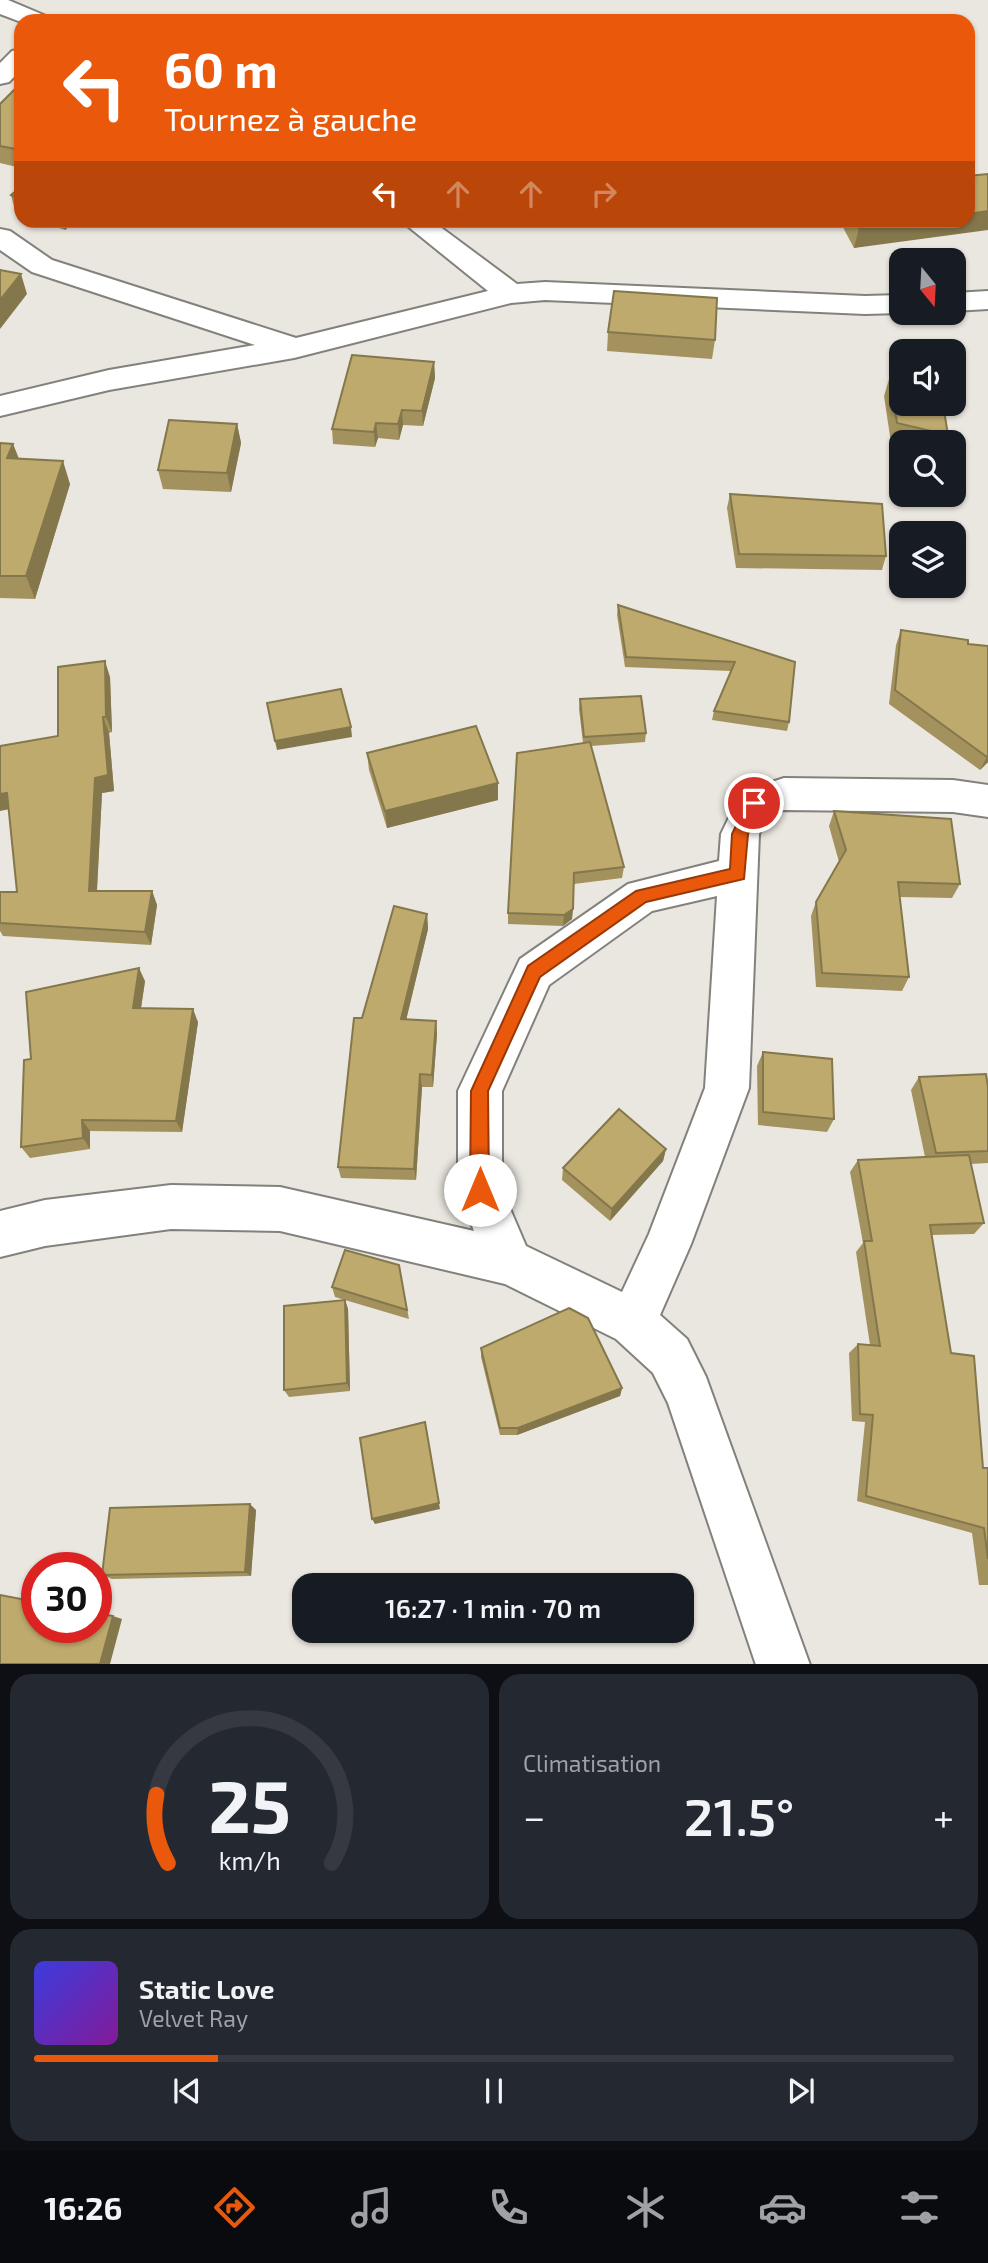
<!DOCTYPE html>
<html lang="fr">
<meta charset="utf-8">
<style>
body{margin:0;font-family:"Exo 2",sans-serif;background:#242831;color:#f1f3f6;height:100vh;display:flex;flex-direction:column;font-size:26px;white-space:nowrap}
*{box-sizing:border-box;margin:0}
p{font-size:23px;color:#9ea1a6}
.icon{flex:none;width:38px;height:38px;fill:none;stroke:currentColor;stroke-width:2;stroke-linecap:round;stroke-linejoin:round}
.map{position:relative;height:1664px;overflow:hidden}
.sheet{display:flex;flex-direction:column;gap:10px;padding:10px;background:#0d0f14;flex:1}
.sheet>*{flex:none}
.top-card{position:absolute;left:14px;top:14px;width:961px;height:214px;border-radius:21px;box-shadow:0 2px 5px #0004;background:#ea580c;color:#fff;overflow:hidden}
.needle{width:46px;rotate:162deg}
.tools{position:absolute;left:889px;top:248px;display:grid;gap:14px}
.tools a{display:grid;place-items:center;width:77px;height:77px;border-radius:14px;background:#171b24;box-shadow:0 2px 5px #0004;font-size:35px}
.speed{position:absolute;left:21px;top:1552px;display:flex;gap:14px;font-size:35px;font-weight:700;text-align:center}
.speed>*{display:grid;place-content:center;width:91px;height:91px;border-radius:50%;background:#171b24;box-shadow:0 2px 5px #0004;line-height:1}
.speed .limit{border:10px solid #d22;background:#fff;color:#111}
.pin{position:absolute;display:grid;place-items:center;width:60px;height:60px;color:#fff;margin:-30px;border:4px solid #fff;border-radius:50%;box-shadow:0 2px 7px #0007}
.me{position:absolute;width:77px;margin:-38px;rotate:0deg;stroke-linejoin:round;filter:drop-shadow(0 0 5px #0008)}
.turn{display:flex;align-items:center;gap:24px;height:147px;padding:0 35px;font-size:32px}
.turn .icon{width:91px;height:91px;stroke-width:2.5}
.turn b{display:block;font-size:49px;line-height:60px}
.lanes{display:flex;align-items:center;height:66px;padding:0 35px;background:#0003;justify-content:center;gap:35px;direction:ltr}
.lanes .off{opacity:.35}
.big{font-size:52px;font-weight:600;line-height:1.1}
.sheet .tile{flex:1;display:flex;flex-direction:column;justify-content:center;gap:10px;min-width:0;padding:0 24px;border-radius:21px;background:#242831}
.sheet .dial{align-items:center;gap:0}
.dial svg{height:182px;overflow:visible;fill:none;stroke:#363941;stroke-width:7;stroke-linecap:round;text-anchor:middle}
.dial text{fill:#f1f3f6;stroke:none}
.song{display:flex;align-items:center;gap:21px}
.cover{width:84px;height:84px;border-radius:10px;background:linear-gradient(135deg,hsl(240 70% 55%),hsl(290 70% 35%))}
.played{height:7px;border-radius:4px;background:linear-gradient(90deg,#ea580c 20%,#363941 20%)}
.keys{display:flex;justify-content:space-around;direction:ltr}
.heat{display:flex;justify-content:space-between;align-items:center;font-size:38px;direction:ltr}
.sheet .tiles{flex:1;display:grid;gap:10px;grid-template-columns:1fr 1fr}
.tile:last-child{grid-column:span 2}
.trip{position:absolute;left:292px;top:1573px;width:402px;height:70px;border-radius:21px;background:#171b24;box-shadow:0 2px 5px #0004;font-weight:600;line-height:70px;text-align:center}
.menu{display:flex;height:112px;justify-content:space-around;align-items:center;background:#090b0e;color:#9ea1a6}
.menu .icon{width:49px;height:49px}
.menu .current{color:#ea580c}
.menu b{font-size:32px;color:#f1f3f6}
.map>svg:first-child{display:block}
.lines{fill:none;stroke-linecap:round;stroke-linejoin:round}
.minor-casing{stroke:#83817b;stroke-width:4}
.minor{fill:#fff;fill-rule:evenodd}
.wall{fill:#a3925e}
.shaded-wall{fill:#85774c}
.building{fill:#beaa6d;stroke:#85774c;stroke-width:2}
.route{fill:#ea580c;stroke:#983908;stroke-width:2}
</style>
<div class="map">
<svg width="988" height="1665" viewBox="0 0 988 1665">
<rect width="100%" height="100%" fill="#eae7e0"/>
<g class="lines">
<g class="minor-casing">
<g id="minor">
<polygon points="0,0 8,0 46,16 50,21 21,22 0,14"/>
<polygon points="21,49 21,70 9,82 0,84 0,63 12,51"/>
<polygon points="400,220 431,220 517,284 545,282 865,296 901,295 901,313 865,314 545,300 511,303 294,358 109,390 0,416 0,396 109,370 255,345 32,272 0,250 0,229 10,231 52,260 296,338 488,291"/>
<polygon points="988,291 988,309 954,311 954,293"/>
<path d="M784,778L953,780L988,785V817L953,812L784,810L768,814L759,834L749,1088L691,1244L660,1315L687,1339L706,1377L810,1665H756L668,1403L653,1373L616,1339L505,1284L280,1231L171,1229L45,1246L0,1257V1211L45,1200L171,1185L280,1187L474,1231L458,1190V1091L520,959L628,884L719,861L721,834L741,792ZM717,896L705,1088L649,1234L622,1292L526,1246L502,1190V1091L549,985L652,911Z"/>
</g>
</g>
<use href="#minor" class="minor"/>
</g>
<g class="wall">
<polygon points="21,84 21,168 0,163 0,104"/>
<polygon points="21,187 21,215 16,214 11,195"/>
<polygon points="36,220 76,220 65,230"/>
<polygon points="839,220 968,220 854,248"/>
<polygon points="608,332 715,340 712,359 607,351"/>
<polygon points="434,362 435,378 423,426 403,425 399,440 378,438 375,447 333,444 332,429"/>
<polygon points="890,376 948,435 945,443 901,443 901,445 891,443 884,396"/>
<polygon points="237,424 241,443 231,492 163,489 158,470"/>
<polygon points="0,443 13,444 19,459 70,484 35,599 0,598"/>
<polygon points="730,494 886,556 882,570 736,568 727,508"/>
<polygon points="618,605 795,662 789,722 787,731 712,720 714,711 731,671 625,667 617,615"/>
<polygon points="901,630 968,644 988,646 988,762 980,770 889,704 896,645"/>
<polygon points="110,677 112,732 109,733 114,791 102,793 97,891 152,891 157,905 151,945 3,936 0,931 0,892 17,892"/>
<polygon points="580,699 646,733 645,742 591,746 624,867 622,878 574,884 572,919 563,926 508,924 508,913 583,743 579,709"/>
<polygon points="367,753 498,783 498,800 387,828 369,770"/>
<polygon points="834,811 960,884 952,898 900,897 909,977 902,991 816,987 811,916 816,902 839,862 829,826"/>
<polygon points="427,914 428,929 406,1020 436,1021 437,1034 433,1087 422,1087 416,1180 341,1178 338,1167 362,1018"/>
<polygon points="145,981 141,1008 198,1022 182,1132 90,1131 90,1149 30,1158 21,1147 31,1059"/>
<polygon points="763,1052 834,1119 827,1132 758,1125 757,1066"/>
<polygon points="919,1077 988,1087 988,1163 971,1164 984,1223 974,1234 931,1235 951,1353 983,1468 988,1468 988,1585 979,1585 972,1533 857,1501 865,1422 852,1421 849,1353 858,1344 870,1345 856,1252 863,1243 850,1172 858,1160 925,1157 911,1090"/>
<polygon points="666,1149 663,1161 610,1221 562,1180 563,1168"/>
<polygon points="399,1265 409,1319 345,1300 348,1309 350,1391 289,1397 284,1390 345,1300 335,1297 332,1287"/>
<polygon points="481,1348 622,1388 620,1396 517,1435 500,1435 481,1357"/>
<polygon points="256,1510 251,1576 112,1579 102,1575"/>
</g>
<g class="shaded-wall">
<polygon points="988,211 988,230 854,248 859,228 916,220 968,220 968,214"/>
<polygon points="62,220 76,220 65,230"/>
<polygon points="21,274 27,294 0,329 0,300"/>
<polygon points="434,362 435,378 423,426 422,411"/>
<polygon points="402,410 403,425 399,440 398,424"/>
<polygon points="376,423 378,438 375,447 374,432"/>
<polygon points="237,424 241,443 231,492 227,473"/>
<polygon points="13,444 22,467 7,458"/>
<polygon points="63,461 70,484 35,599 26,576"/>
<polygon points="105,661 110,677 112,732 106,717"/>
<polygon points="103,717 109,733 114,791 102,793 96,906 89,891 95,778"/>
<polygon points="351,727 352,737 277,750 275,741"/>
<polygon points="988,755 988,762 980,770 987,757"/>
<polygon points="498,783 498,800 387,828 385,811"/>
<polygon points="7,793 15,808 0,811 0,794"/>
<polygon points="152,891 157,905 151,945 145,932"/>
<polygon points="573,909 572,919 563,926 564,915"/>
<polygon points="427,914 428,929 403,1033 401,1019"/>
<polygon points="139,968 145,981 139,1021 133,1008"/>
<polygon points="193,1009 198,1022 182,1132 176,1121"/>
<polygon points="436,1021 437,1034 433,1087 432,1075"/>
<polygon points="420,1074 422,1087 416,1180 414,1169"/>
<polygon points="82,1120 90,1131 90,1149 83,1138"/>
<polygon points="666,1149 663,1161 610,1221 612,1209"/>
<polygon points="345,1300 348,1309 350,1391 347,1383"/>
<polygon points="622,1388 620,1396 517,1435 518,1428"/>
<polygon points="425,1422 440,1509 375,1524 372,1519"/>
<polygon points="250,1504 256,1510 251,1576 245,1572"/>
<polygon points="113,1616 122,1619 110,1664 100,1664"/>
</g>
<g class="building">
<polygon points="20,84 21,84 21,150 0,146 0,104"/>
<polygon points="988,174 988,211 968,214 968,176"/>
<polygon points="21,187 21,199 11,195"/>
<polygon points="855,220 916,220 859,228"/>
<polygon points="0,270 21,274 0,300"/>
<polygon points="614,291 717,298 715,340 608,332"/>
<polygon points="352,355 434,362 422,411 402,410 398,424 376,423 374,432 332,429"/>
<polygon points="890,376 901,377 901,404 943,404 948,435 897,423"/>
<polygon points="169,420 237,424 227,473 158,470"/>
<polygon points="0,443 13,444 7,458 63,461 26,576 0,576"/>
<polygon points="730,494 882,504 886,556 739,554"/>
<polygon points="618,605 795,662 789,722 714,711 735,662 626,657"/>
<polygon points="901,630 968,640 968,644 988,646 988,755 987,757 895,690"/>
<polygon points="105,661 106,717 103,717 108,775 95,778 89,891 152,891 145,932 0,923 0,892 17,892 7,793 0,794 0,746 58,736 58,667"/>
<polygon points="341,689 351,727 275,741 267,703"/>
<polygon points="641,696 646,733 584,737 580,699"/>
<polygon points="476,726 498,783 385,811 367,753"/>
<polygon points="590,742 624,867 574,873 573,909 564,915 508,913 517,753"/>
<polygon points="834,811 951,819 960,884 898,882 909,977 822,973 816,902 846,850"/>
<polygon points="394,906 427,914 401,1019 436,1021 432,1075 420,1074 414,1169 338,1167 354,1018 362,1018"/>
<polygon points="139,968 133,1008 193,1009 176,1121 82,1120 83,1138 21,1147 24,1060 31,1059 26,992"/>
<polygon points="763,1052 832,1059 834,1119 763,1112"/>
<polygon points="986,1074 988,1087 988,1151 936,1153 919,1077"/>
<polygon points="619,1109 666,1149 612,1209 563,1168"/>
<polygon points="969,1155 984,1223 930,1225 951,1353 974,1356 983,1468 988,1468 988,1559 984,1528 866,1496 873,1415 860,1414 858,1344 880,1346 864,1241 872,1241 858,1160"/>
<polygon points="345,1250 399,1265 407,1310 332,1287"/>
<polygon points="345,1300 347,1383 284,1390 284,1306"/>
<polygon points="569,1308 588,1318 622,1388 518,1428 500,1428 481,1348"/>
<polygon points="425,1422 439,1503 372,1519 360,1438"/>
<polygon points="250,1504 245,1572 102,1575 110,1508"/>
<polygon points="0,1595 37,1602 37,1628 96,1628 96,1613 113,1616 100,1664 0,1664"/>
</g>
<polygon class="route" points="754,797 762,803 748,834 744,879 646,902 540,977 488,1091 489,1190 486,1196 480,1199 473,1196 470,1190 471,1091 528,966 636,891 730,869 732,834 749,799"/>
</svg>
<div class="tools">
<a><svg class="needle" viewBox="-14 -14 28 28"><path d="M0-13l5 13h-10z" fill="#e53935"/><path d="M0 13l5-13h-10z" fill="#9ea1a6"/></svg></a>
<a><svg class="icon" aria-label="sound" viewBox="0 0 24 24"><path d="M4 9h4l5-4v14l-5-4H4zM17 9q2 3 0 6"/></svg></a>
<a><svg class="icon" aria-label="search" viewBox="0 0 24 24"><circle cx="10" cy="10" r="6"/><path d="M15 15l6 6"/></svg></a>
<a><svg class="icon" aria-label="layers" viewBox="0 0 24 24"><path d="M12 4l9 5-9 5-9-5zM3 14l9 5 9-5"/></svg></a>
</div>
<div class="speed"><div class="limit">30</div></div>
<div class="pin" style="left:754px;top:803px;background:#d93025"><svg class="icon" aria-label="arrive" viewBox="0 0 24 24"><path d="M6 21V4h12l-3 4 3 4H6"/></svg></div>
<svg class="me" style="left:480px;top:1190px" viewBox="-20 -20 40 40"><circle r="19" fill="#fff"/><path d="M0-13L10 11 0 6-10 11z" fill="#ea580c"/></svg>
<div class="trip">16:27 · 1 min · 70 m</div>
<div class="top-card">
<div class="turn"><svg class="icon" aria-label="left" viewBox="0 0 24 24"><path d="M17 20v-9H6M10 6l-5 5 5 5"/></svg><div><b>60 m</b>Tournez à gauche</div></div>
<div class="lanes"><svg class="icon" aria-label="left" viewBox="0 0 24 24"><path d="M17 20v-9H6M10 6l-5 5 5 5"/></svg><svg class="icon off" aria-label="ahead" viewBox="0 0 24 24"><path d="M12 20V5M6 11l6-6 6 6"/></svg><svg class="icon off" aria-label="ahead" viewBox="0 0 24 24"><path d="M12 20V5M6 11l6-6 6 6"/></svg><svg class="icon off" aria-label="right" viewBox="0 0 24 24"><path d="M7 20v-9h11M14 6l5 5-5 5"/></svg></div>
</div>
</div>
<section class="sheet">
<div class="tiles">
<div class="tile dial"><svg viewBox="0 0 100 80">
<path d="M14 69A42 42 0 1 1 86 69"/>
<path d="M14 69A42 42 0 0 1 9 39" stroke="#ea580c"/>
<text x="50" y="56" font-size="32" font-weight="700">25</text>
<text x="50" y="72" font-size="11">km/h</text>
</svg></div>
<div class="tile"><p>Climatisation</p>
<div class="heat"><a>−</a><b class="big">21.5°</b><a>+</a></div>
</div>
<div class="tile">
<div class="song"><i class="cover"></i><div><b>Static Love</b><p>Velvet Ray</p></div></div>
<div class="played"></div>
<div class="keys"><svg class="icon" aria-label="previous" viewBox="0 0 24 24"><path d="M18 5L8 12l10 7zM5 5v14"/></svg><svg class="icon" aria-label="pause" viewBox="0 0 24 24"><path d="M8 5v14M16 5v14"/></svg><svg class="icon" aria-label="next" viewBox="0 0 24 24"><path d="M6 5l10 7-10 7zM19 5v14"/></svg></div>
</div>
</div>
</section>
<nav class="menu">
<b>16:26</b>
<svg class="icon current" aria-label="directions" viewBox="0 0 24 24"><path d="M12 3l9 9-9 9-9-9zM9 14v-3h6M13 9l2 2-2 2"/></svg>
<svg class="icon" aria-label="music" viewBox="0 0 24 24"><path d="M9 18V5l10-2v13"/><circle cx="6" cy="18" r="3"/><circle cx="16" cy="16" r="3"/></svg>
<svg class="icon" aria-label="phone" viewBox="0 0 24 24"><path d="M5 4h4l2 5-3 2q2 4 5 5l2-3 5 2v4C11 20 4 13 5 4z"/></svg>
<svg class="icon" aria-label="climate" viewBox="0 0 24 24"><path d="M12 3v18M4 7l16 10M4 17L20 7"/></svg>
<svg class="icon" aria-label="car" viewBox="0 0 24 24"><path d="M5 17H2v-5l4-1 3-4h7l3 4 3 1v5h-3M9 17h6M6 11h13"/><circle cx="7" cy="17" r="2"/><circle cx="17" cy="17" r="2"/></svg>
<svg class="icon" aria-label="filters" viewBox="0 0 24 24"><path d="M4 7h16M4 17h16"/><circle cx="9" cy="7" r="2"/><circle cx="15" cy="17" r="2"/></svg>
</nav>
